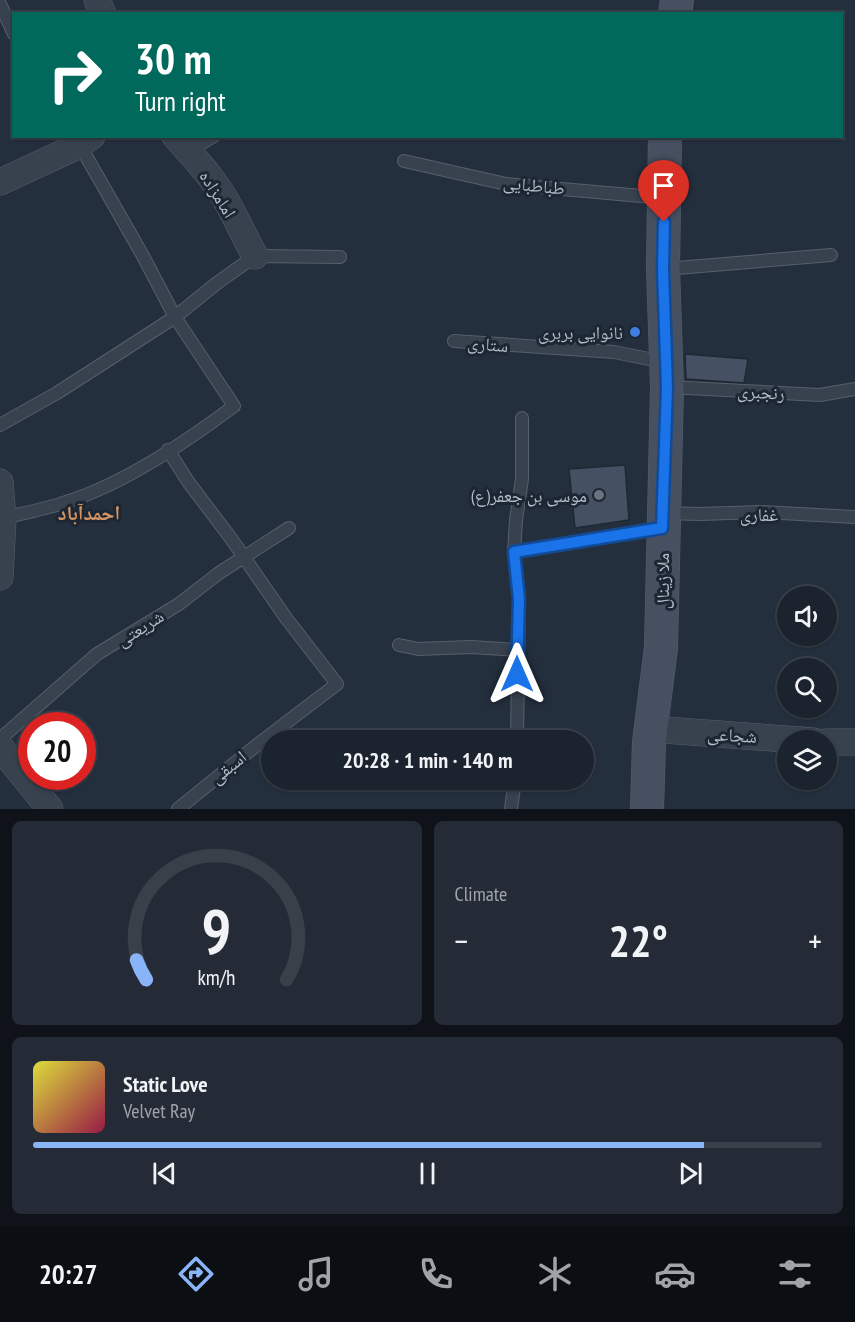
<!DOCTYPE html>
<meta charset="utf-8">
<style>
body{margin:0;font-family:"PT Sans Narrow","Noto Naskh Arabic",sans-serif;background:#242b36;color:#f1f3f6;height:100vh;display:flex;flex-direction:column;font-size:22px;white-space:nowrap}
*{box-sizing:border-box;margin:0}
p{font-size:20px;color:#a0a4aa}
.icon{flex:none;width:33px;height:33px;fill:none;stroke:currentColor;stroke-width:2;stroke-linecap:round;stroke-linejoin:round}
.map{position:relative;height:809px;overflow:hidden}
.side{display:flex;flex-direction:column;gap:12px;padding:12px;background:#0f1319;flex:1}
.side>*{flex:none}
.guide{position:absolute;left:12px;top:12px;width:831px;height:126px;border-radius:0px;box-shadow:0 2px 4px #0004,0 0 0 2px #39404a;background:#00695c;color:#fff;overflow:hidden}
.controls{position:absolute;left:777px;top:586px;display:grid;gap:12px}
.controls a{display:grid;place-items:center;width:60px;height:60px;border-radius:50%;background:#1b232e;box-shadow:0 2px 4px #0004,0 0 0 2px #39404a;font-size:30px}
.speed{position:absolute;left:18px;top:712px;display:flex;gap:12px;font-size:30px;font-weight:700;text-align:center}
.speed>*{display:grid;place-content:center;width:78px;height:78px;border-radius:50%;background:#1b232e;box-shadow:0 2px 4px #0004,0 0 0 2px #39404a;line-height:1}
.speed .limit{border:9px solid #d22;background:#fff;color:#111}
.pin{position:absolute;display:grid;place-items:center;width:51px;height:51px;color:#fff;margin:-62px -26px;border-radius:50% 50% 50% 0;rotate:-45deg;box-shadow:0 0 6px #0007}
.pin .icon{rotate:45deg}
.me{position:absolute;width:66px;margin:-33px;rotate:0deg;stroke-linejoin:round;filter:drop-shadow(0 0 4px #0008)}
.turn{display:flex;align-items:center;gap:21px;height:126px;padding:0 24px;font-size:27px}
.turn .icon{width:78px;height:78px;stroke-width:2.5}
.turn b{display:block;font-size:42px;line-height:51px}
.big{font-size:45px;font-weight:700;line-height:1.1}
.side .widget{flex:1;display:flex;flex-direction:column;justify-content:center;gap:9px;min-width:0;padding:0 21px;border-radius:9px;background:#242b36}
.side .dial{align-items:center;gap:0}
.dial svg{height:156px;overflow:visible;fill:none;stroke:#39404a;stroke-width:7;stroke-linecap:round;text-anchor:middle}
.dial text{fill:#f1f3f6;stroke:none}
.song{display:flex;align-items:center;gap:18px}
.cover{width:72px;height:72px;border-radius:9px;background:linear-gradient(135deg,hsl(60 70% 55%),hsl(340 70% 35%))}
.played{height:6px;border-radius:3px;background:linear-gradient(90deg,#8ab4f8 85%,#39404a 85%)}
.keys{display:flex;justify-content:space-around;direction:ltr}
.heat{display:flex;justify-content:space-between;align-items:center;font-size:33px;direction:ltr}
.side .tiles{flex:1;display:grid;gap:12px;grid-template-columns:1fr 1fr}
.widget:last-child{grid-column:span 2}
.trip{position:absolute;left:261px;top:730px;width:333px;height:60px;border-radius:30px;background:#1b232e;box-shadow:0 2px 4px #0004,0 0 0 2px #39404a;font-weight:700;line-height:60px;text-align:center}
.dock{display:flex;height:96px;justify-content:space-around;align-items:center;background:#0b0e12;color:#a0a4aa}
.dock .icon{width:42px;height:42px}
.dock .selected{color:#8ab4f8}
.dock b{font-size:27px;color:#f1f3f6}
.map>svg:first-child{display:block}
.building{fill:#455162;stroke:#1f2835;stroke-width:1.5}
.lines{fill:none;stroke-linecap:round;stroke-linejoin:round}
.lane-casing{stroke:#565f6c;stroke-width:14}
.street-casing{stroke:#565f6c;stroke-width:27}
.secondary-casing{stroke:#565f6c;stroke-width:34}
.lane{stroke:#38414e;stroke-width:12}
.street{stroke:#38414e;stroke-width:26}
.secondary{stroke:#465061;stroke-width:33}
.route-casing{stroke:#114b97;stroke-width:15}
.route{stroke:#1a73e8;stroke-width:10}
.shop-dot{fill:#3f7fe0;stroke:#1d2633;stroke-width:2}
.worship-dot{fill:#6b7280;stroke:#1d2633;stroke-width:2}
.labels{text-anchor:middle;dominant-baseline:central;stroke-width:6;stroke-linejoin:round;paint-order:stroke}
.street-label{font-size:18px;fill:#b4bcc9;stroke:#1d2633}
.poi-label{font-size:18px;fill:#b4bcc9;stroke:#1d2633;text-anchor:end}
.neighbourhood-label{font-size:20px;font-weight:bold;fill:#d59563;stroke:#1d2633}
</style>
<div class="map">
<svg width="855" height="809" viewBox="0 0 855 809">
<rect width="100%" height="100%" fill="#242f3e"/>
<g class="building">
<polygon points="685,354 748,359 744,383 686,379"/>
<polygon points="625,465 629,520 575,528 569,469"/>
</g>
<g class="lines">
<g class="lane-casing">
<g id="lane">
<polyline points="0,4 14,34"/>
<polyline points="188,151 214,136"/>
<polyline points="404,161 506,184 664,198"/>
<polyline points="665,269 831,255"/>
<polyline points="454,341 614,352 664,362"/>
<polyline points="668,387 820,395 855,389"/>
<polyline points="0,425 57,393 175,317 217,283 255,256 340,257"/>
<polyline points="168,450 189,483 230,537 286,618 337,684 257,745 178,809"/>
<polyline points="664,513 700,514 760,512 855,517"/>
<path d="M3,518C24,513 46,509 66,502C124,484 186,442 234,406L175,317L143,256L78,142"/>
<polyline points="514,552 661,528"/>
<polyline points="399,645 418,649 471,647 517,650"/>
<polyline points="0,739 97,654 179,604 219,573 289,528"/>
<polyline points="517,741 519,599 514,552 516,520 522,479 522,418"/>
<polyline points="511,809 515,780"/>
</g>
</g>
<g class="street-casing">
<g id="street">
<polyline points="97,0 103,14"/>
<path d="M175,136C193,157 213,177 227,202C237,220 245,238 255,256"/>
<polyline points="0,182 80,145 92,136"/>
<polyline points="0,482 3,518 0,577"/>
<polyline points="651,729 813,741"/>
<polyline points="826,742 855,742"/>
<polyline points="0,747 50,809"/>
</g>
</g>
<g class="secondary-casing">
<g id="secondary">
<polyline points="675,14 677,0"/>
<polyline points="647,809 649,742 661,648 667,387 663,269 665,136"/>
</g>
</g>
<use href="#lane" class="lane"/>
<use href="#street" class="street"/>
<use href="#secondary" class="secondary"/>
</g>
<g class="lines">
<g class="route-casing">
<polyline id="route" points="517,674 519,599 514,552 662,528 667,387 663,269 664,222"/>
</g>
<use href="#route" class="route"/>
</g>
<circle class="shop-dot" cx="635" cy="332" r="6"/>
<circle class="worship-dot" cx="599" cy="495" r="6"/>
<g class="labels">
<g class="street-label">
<text transform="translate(534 185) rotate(6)">طباطبایی</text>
<text transform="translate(218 194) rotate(58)">امامزاده</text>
<text transform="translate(488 344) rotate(5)">ستاری</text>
<text transform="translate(761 392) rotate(3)">رنجبری</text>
<text x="759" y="514">غفاری</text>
<text transform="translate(662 581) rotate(-90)">ملا زینال</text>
<text transform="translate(140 628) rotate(-32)">شریعتی</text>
<text transform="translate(732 735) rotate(3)">شجاعی</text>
<text transform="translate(228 767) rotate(-39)">اسبقی</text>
</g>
<g class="poi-label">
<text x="623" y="332">نانوایی بربری</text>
<text x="587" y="495">موسی بن جعفر(ع)</text>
</g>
<g class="neighbourhood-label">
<text x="89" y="513">احمدآباد</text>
</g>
</g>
</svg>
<div class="controls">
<a><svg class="icon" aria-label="sound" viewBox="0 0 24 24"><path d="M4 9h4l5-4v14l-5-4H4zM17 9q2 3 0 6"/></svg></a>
<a><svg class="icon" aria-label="search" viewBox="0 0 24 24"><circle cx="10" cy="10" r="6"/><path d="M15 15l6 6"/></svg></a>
<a><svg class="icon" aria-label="layers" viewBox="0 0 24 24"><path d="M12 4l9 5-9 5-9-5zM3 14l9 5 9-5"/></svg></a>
</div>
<div class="speed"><div class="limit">20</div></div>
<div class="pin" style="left:664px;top:222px;background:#d93025"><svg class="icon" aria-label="arrive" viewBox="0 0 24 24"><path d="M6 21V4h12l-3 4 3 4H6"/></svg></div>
<svg class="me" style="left:517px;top:674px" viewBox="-20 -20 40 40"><path d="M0-17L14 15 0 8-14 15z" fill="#1a73e8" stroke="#fff" stroke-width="4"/></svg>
<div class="trip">20:28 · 1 min · 140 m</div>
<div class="guide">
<div class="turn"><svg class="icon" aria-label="right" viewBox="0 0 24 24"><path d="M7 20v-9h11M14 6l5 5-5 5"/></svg><div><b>30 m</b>Turn right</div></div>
</div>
</div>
<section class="side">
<div class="tiles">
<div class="widget dial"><svg viewBox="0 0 100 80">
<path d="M14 69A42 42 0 1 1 86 69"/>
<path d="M14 69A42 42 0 0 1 9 59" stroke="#8ab4f8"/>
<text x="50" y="56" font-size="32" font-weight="700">9</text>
<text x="50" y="72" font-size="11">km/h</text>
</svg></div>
<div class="widget"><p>Climate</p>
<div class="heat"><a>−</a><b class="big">22°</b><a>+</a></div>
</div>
<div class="widget">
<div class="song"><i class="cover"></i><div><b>Static Love</b><p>Velvet Ray</p></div></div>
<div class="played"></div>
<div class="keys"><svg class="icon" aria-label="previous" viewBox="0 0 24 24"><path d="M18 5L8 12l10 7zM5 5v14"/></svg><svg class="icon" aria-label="pause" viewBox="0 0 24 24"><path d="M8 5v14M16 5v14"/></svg><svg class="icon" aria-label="next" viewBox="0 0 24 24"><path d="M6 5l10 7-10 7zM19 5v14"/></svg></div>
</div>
</div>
</section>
<nav class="dock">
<b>20:27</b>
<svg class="icon selected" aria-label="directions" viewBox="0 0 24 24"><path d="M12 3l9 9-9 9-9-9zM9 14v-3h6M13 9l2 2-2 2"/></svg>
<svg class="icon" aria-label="music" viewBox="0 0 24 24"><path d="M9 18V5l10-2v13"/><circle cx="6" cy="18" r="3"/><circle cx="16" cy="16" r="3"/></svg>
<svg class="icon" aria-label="phone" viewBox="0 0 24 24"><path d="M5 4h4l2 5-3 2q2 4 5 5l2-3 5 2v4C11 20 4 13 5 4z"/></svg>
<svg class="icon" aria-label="climate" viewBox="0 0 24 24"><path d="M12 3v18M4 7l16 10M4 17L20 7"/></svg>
<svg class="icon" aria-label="car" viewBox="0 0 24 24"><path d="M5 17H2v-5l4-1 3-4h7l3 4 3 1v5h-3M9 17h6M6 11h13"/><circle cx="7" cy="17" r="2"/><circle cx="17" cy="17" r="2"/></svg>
<svg class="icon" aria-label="filters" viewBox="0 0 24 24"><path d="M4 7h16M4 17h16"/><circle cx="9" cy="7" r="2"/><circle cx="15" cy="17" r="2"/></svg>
</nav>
